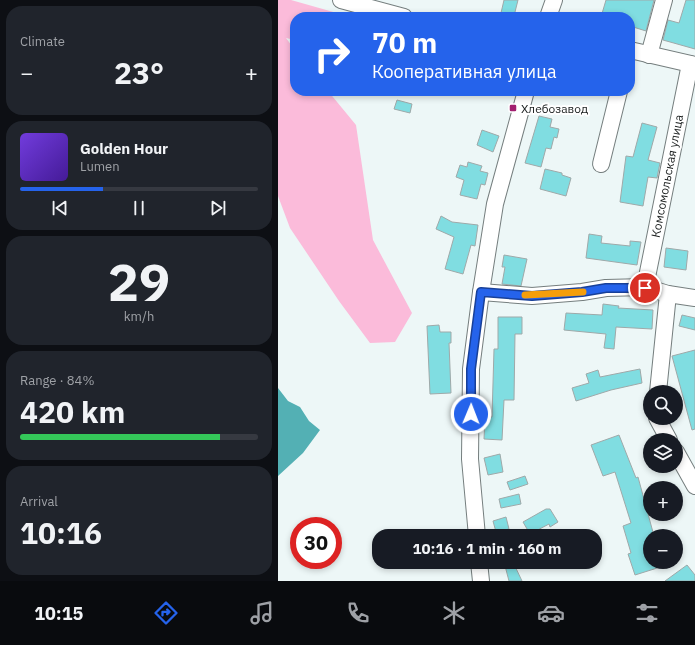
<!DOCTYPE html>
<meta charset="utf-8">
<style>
body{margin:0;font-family:"IBM Plex Sans",sans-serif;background:#20242c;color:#f1f3f6;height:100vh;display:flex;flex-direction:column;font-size:15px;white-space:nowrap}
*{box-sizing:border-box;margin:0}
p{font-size:13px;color:#9ea1a6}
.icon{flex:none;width:22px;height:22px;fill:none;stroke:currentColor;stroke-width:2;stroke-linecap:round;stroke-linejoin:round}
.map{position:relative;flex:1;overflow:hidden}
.sheet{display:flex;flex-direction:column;gap:6px;padding:6px;background:#0d0f14;width:278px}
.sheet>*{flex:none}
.guide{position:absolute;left:12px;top:12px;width:345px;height:84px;border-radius:16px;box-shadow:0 2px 6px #0003;background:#2563eb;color:#fff;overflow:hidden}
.tools{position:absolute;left:365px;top:385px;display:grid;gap:8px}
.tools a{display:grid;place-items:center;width:40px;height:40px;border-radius:50%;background:#171b24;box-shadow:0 2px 6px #0003;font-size:20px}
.speed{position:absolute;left:12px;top:517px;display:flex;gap:8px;font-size:20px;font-weight:700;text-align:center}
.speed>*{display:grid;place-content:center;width:52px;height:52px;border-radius:50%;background:#171b24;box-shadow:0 2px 6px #0003;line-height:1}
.speed .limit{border:6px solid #d22;background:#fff;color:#111}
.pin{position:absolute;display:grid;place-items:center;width:34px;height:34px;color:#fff;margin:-17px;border:2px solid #fff;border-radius:50%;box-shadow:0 1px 4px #0007}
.me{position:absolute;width:44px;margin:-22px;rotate:1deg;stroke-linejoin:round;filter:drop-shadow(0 0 3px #0008)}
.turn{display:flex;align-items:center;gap:14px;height:84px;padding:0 16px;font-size:18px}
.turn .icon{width:52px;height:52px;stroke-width:2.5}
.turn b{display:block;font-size:28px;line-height:34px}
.big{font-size:30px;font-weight:700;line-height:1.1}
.sheet .widget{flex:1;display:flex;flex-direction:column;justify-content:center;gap:6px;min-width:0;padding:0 14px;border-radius:16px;background:#20242c}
.sheet .dial{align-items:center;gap:0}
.dial b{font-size:52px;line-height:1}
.song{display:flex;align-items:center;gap:12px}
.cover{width:48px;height:48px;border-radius:6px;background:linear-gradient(135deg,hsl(260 70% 55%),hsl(260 70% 35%))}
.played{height:4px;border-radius:2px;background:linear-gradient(90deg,#2563eb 35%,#363941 35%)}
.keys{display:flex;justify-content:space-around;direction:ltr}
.heat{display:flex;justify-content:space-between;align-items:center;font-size:22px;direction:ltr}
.charge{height:6px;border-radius:3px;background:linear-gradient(90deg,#34c759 84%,#363941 0)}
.trip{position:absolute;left:94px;top:529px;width:230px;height:40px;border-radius:16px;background:#171b24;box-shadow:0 2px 6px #0003;font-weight:700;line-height:40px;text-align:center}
.dock{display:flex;height:64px;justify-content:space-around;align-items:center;background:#090b0e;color:#9ea1a6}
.dock .icon{width:28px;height:28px}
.dock .on{color:#2563eb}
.dock b{font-size:18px;color:#f1f3f6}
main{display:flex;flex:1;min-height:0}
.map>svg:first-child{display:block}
.green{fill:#fbbbda}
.water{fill:#53b0b4}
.building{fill:#80dde1;stroke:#9fa9a9}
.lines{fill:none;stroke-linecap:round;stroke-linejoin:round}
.minor-casing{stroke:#757e7e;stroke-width:18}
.minor{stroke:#fff;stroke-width:16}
.route-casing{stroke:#184099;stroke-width:10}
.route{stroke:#2563eb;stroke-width:7}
.slow{stroke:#f59e0b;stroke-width:7}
.poi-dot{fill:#a21f6f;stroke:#fff;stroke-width:1.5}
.labels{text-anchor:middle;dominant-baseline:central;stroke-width:4;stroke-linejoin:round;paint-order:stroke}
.poi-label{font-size:12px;fill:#181c1c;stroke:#fff;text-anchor:start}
.street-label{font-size:12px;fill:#181c1c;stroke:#fff}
</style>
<main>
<section class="sheet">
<div class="widget"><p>Climate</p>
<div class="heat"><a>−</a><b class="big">23°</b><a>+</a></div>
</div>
<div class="widget">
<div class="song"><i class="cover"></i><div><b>Golden Hour</b><p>Lumen</p></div></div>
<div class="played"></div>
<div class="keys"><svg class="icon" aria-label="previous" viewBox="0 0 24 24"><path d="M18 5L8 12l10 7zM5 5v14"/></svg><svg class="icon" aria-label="pause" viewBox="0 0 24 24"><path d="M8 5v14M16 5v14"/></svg><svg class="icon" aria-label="next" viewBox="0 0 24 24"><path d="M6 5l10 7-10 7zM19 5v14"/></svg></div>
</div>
<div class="widget dial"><b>29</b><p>km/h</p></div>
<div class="widget"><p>Range · 84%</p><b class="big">420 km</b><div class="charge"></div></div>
<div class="widget"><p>Arrival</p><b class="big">10:16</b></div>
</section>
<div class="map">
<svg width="417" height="581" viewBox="0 0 417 581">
<rect width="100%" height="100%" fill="#edf7f7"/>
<polygon class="green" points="0,0 13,0 73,17 17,17 17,40 8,38 17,50 17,91 50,91 78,125 95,240 134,313 117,342 92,343 61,301 12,228 0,196"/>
<polygon class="water" points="0,388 10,401 22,407 31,421 42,430 25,453 0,476"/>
<g class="building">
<polygon points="226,0 240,0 236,16 223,13"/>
<polygon points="328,0 376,0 368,31 352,26 352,17 323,17"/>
<polygon points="408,0 417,0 417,49 385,40 390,20 401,23"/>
<polygon points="119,100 134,104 132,113 116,109"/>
<polygon points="261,116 274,119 272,127 281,129 279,138 276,137 273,149 268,148 263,167 247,163"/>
<polygon points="364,123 379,127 370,160 382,163 379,178 370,177 365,206 342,202 348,156 355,157"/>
<polygon points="204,130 221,136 215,152 199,145"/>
<polygon points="190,162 204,166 202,171 210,173 207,185 203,184 199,199 182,195 186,180 178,177 182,165 189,167"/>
<polygon points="267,169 284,173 284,175 293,178 288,196 262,189"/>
<polygon points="163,216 174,222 200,225 197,246 193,245 185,274 167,269 176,237 158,229"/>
<polygon points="311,234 324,236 323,243 352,246 352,241 363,242 359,265 308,258"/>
<polygon points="388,248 410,251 408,270 386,267"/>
<polygon points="226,255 249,259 243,286 224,284 227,267 224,267"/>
<polygon points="325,304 341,306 340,308 375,310 374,329 338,327 336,349 326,348 328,334 286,330 288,313 324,315"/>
<polygon points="404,315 417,318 417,330 401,326"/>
<polygon points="220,317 244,317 244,334 237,334 236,400 226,400 224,440 206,439 207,417 214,417 216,349 220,349"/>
<polygon points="161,325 162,332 173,332 173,343 171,343 173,393 152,394 149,326"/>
<polygon points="417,350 417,429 414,430 394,356"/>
<polygon points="362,369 364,383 333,390 298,401 294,388 311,383 308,374 320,370 322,377"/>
<polygon points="341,435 358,478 360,477 376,536 372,536 372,562 392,562 392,564 357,575 350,554 353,553 345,526 353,523 337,472 325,476 313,445"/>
<polygon points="222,454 225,472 210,475 206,458"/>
<polygon points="247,476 250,484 232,490 229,482"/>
<polygon points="241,494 243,504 223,508 221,499"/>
<polygon points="268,509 272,509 280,522 272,527 271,524 252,534 245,522"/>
<polygon points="228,517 231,529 218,532 215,521"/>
<polygon points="226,562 235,562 244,581 231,581"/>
<polygon points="409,565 417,575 417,581 387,581"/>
</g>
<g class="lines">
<g class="minor-casing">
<g id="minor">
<polyline points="63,0 126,17"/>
<polyline points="270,17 276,0"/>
<polyline points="352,50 417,65"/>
<polyline points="371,55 386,0"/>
<polyline points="323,164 341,91"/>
<polyline points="367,287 412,64"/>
<polyline points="203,292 254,296 304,292 328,288 367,287 390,294 417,298"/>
<polyline points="380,392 390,294"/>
<polyline points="379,418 391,440"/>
<polyline points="398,452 417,486"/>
<polyline points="199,536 192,459 193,369 203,292 217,204 248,91"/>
<polyline points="201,562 203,581"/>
</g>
</g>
<use href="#minor" class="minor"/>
</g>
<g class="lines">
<g class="route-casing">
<polyline id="route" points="193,414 193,369 203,292 254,296 304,292 328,288 367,288"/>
</g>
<use href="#route" class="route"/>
<polyline class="slow" points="247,295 305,292"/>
</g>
<rect class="poi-dot" x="231" y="104" width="8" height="8" rx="2"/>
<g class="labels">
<g class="poi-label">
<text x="243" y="108">Хлебозавод</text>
</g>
<g class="street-label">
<text transform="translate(389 176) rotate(-79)">Комсомольская улица</text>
</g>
</g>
</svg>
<div class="tools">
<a><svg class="icon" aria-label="search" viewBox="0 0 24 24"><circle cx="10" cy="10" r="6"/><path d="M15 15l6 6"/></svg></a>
<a><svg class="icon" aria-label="layers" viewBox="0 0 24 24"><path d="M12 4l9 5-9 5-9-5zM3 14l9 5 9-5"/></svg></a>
<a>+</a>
<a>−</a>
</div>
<div class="speed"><div class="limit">30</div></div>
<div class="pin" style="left:367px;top:288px;background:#d93025"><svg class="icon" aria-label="arrive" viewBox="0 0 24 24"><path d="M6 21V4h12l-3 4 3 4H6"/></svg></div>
<svg class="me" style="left:193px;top:414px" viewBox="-20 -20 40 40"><circle r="17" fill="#2563eb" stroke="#fff" stroke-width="3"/><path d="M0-11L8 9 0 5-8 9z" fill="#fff"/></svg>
<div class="trip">10:16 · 1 min · 160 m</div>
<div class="guide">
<div class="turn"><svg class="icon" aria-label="right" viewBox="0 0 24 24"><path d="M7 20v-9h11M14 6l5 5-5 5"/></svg><div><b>70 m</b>Кооперативная улица</div></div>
</div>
</div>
</main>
<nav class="dock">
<b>10:15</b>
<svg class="icon on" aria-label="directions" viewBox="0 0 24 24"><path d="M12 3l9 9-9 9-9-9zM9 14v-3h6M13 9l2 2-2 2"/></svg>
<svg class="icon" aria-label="music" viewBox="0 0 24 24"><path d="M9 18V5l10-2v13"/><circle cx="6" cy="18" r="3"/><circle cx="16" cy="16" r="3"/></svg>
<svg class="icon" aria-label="phone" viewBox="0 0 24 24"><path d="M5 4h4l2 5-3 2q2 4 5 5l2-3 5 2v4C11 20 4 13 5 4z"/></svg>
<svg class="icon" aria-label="climate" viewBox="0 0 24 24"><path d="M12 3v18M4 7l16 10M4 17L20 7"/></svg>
<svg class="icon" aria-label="car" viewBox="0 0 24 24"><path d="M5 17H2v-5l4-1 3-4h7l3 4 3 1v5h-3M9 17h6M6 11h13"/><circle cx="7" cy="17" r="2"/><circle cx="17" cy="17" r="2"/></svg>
<svg class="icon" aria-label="filters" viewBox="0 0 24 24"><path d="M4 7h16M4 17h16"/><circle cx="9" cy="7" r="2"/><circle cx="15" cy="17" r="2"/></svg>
</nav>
